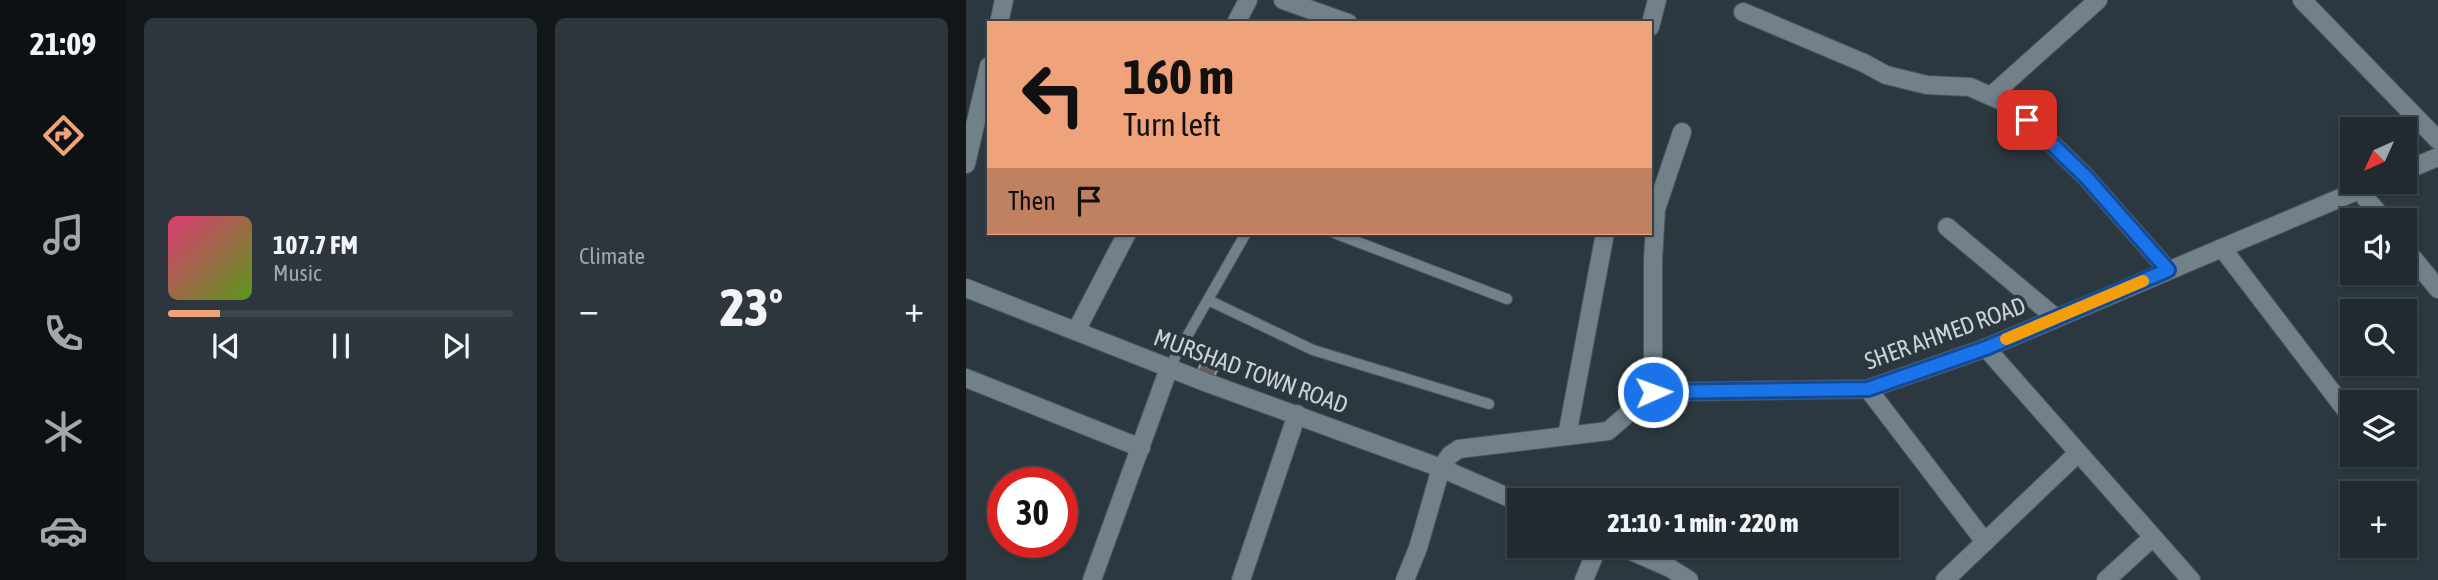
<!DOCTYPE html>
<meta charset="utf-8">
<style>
body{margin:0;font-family:"Asap Condensed",sans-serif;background:#2d363c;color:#f1f3f6;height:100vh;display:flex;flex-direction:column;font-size:26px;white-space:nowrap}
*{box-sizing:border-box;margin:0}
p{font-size:23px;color:#a2a7ab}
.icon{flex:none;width:38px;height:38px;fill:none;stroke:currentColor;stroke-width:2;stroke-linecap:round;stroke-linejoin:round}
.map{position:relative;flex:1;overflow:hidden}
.drawer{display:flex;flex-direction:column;gap:18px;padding:18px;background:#12171a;width:840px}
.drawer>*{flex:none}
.top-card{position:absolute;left:21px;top:21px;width:665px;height:214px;border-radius:0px;box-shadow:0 2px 5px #0004,0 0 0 2px #3e464c;background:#f0a27a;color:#111;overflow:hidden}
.needle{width:46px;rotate:225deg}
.tools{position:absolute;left:1374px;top:117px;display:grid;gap:14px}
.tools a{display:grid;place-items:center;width:77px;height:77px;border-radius:0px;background:#212a30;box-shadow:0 2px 5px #0004,0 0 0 2px #3e464c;font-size:35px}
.speed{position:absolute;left:21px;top:467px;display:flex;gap:14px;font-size:35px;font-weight:700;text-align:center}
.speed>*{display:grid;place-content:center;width:91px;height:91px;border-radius:50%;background:#212a30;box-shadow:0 2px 5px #0004,0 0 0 2px #3e464c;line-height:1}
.speed .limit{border:10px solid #d22;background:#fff;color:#111}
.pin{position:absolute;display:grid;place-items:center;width:60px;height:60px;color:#fff;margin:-30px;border-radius:14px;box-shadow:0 4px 10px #0006}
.me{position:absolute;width:77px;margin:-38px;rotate:88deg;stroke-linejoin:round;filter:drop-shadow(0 0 5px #0008)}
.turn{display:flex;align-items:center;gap:24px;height:147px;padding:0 21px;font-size:32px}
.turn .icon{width:91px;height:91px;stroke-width:2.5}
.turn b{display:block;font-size:49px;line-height:60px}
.then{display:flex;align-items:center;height:66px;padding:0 21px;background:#0003;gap:14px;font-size:26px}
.big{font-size:52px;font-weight:800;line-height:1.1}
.drawer .tile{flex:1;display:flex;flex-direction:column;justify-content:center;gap:10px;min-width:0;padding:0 24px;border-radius:10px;background:#2d363c}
.song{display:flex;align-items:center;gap:21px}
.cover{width:84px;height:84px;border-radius:10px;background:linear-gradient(135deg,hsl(340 70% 55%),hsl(90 70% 35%))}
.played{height:7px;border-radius:4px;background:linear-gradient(90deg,#f0a27a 15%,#3e464c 15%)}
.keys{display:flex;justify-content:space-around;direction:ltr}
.heat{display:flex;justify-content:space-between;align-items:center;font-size:38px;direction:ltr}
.drawer .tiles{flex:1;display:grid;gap:18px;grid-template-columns:repeat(2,1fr)}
.trip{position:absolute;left:541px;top:488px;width:392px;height:70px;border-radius:0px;background:#212a30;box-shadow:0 2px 5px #0004,0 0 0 2px #3e464c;font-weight:800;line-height:70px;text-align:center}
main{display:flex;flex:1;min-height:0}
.tabs{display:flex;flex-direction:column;width:126px;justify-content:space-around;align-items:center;background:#0d1113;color:#a2a7ab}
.tabs .icon{width:49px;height:49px}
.tabs .on{color:#f0a27a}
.tabs b{font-size:32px;color:#f1f3f6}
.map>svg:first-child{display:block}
.building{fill:#6c5e57;stroke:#a3938c;stroke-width:2}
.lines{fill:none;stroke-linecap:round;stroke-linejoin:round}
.service-casing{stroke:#4b565c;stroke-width:12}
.minor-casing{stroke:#4b565c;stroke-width:20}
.tertiary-casing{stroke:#4b565c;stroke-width:20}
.service{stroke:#728089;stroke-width:10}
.minor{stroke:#728089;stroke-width:18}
.tertiary{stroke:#728089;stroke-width:18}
.route-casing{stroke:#114b97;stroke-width:18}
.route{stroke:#1a73e8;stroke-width:12}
.slow{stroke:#f59e0b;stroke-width:12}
.labels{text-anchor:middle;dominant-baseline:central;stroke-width:7;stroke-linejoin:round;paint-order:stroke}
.street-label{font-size:24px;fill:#cbd3d8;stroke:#2c3840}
</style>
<main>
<nav class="tabs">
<b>21:09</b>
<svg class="icon on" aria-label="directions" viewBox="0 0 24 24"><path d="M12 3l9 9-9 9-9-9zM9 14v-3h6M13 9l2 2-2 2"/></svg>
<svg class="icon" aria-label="music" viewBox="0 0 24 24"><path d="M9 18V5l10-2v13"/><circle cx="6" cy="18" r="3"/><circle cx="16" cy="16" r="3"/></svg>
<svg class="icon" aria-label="phone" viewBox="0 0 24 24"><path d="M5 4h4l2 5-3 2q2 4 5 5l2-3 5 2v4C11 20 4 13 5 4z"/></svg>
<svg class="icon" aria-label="climate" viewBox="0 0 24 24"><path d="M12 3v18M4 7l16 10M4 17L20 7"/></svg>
<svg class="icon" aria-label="car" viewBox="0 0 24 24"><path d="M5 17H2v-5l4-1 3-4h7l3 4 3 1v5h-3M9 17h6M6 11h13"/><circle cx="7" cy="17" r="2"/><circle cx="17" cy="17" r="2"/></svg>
</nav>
<section class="drawer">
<div class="tiles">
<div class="tile">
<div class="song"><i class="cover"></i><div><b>107.7 FM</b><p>Music</p></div></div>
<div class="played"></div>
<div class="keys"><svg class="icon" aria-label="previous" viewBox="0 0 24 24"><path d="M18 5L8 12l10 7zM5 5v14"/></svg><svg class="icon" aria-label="pause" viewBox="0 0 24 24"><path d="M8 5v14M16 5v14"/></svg><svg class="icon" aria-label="next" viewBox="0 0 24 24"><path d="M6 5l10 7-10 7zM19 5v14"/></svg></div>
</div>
<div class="tile"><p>Climate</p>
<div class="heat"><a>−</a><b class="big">23°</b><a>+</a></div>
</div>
</div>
</section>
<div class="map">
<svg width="1472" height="580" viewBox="0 0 1472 580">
<rect width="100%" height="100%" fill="#2c3840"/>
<polygon class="building" points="239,354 255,361 248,377 231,372"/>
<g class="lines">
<g class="service-casing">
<g id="service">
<polyline points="368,233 541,299"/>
<polyline points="242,300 347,350 523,404"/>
<polyline points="203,368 280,233"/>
</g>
</g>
<g class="minor-casing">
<g id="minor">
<polyline points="317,0 382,23"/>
<polyline points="1336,0 1472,140"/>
<polyline points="777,12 898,63 920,75 961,85 1004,87 1047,106 1120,177 1202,270"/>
<polyline points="270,23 282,0"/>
<polyline points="684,27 691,0"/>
<polyline points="1026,95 1132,0"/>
<polyline points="1438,171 1472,157"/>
<polyline points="1393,190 1418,220"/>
<polyline points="981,227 1090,318"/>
<polyline points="1438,247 1472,289"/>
<polyline points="1256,248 1386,418"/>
<polyline points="110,331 161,233"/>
<polyline points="1020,348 1225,580"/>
<polyline points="0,378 175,448"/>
<polyline points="902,389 1019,542"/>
<polyline points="687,392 687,260 690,209 716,132"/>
<polyline points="601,436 639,233"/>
<polyline points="126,580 203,368"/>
<polyline points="275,580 331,414"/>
<polyline points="439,580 452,548 475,468 484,455 493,449 642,431 687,392 902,389 1020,348 1412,182"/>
<polyline points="618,580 632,546"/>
<polyline points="979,580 1112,453"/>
<polyline points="1140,580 1186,538"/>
</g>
</g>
<g class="tertiary-casing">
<g id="tertiary">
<polyline points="33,23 38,0"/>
<polyline points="0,164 23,66"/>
<polyline points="0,288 239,382 475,468 553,502"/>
<polyline points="654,546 704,568 723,580"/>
</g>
</g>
<use href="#service" class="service"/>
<use href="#minor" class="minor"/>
<use href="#tertiary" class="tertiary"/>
</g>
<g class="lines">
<g class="route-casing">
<polyline id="route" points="687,392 902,389 1020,348 1202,270 1120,177 1061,120"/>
</g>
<use href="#route" class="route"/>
<polyline class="slow" points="1040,339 1177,281"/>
</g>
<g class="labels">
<g class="street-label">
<text transform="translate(979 333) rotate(-20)">SHER AHMED ROAD</text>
<text transform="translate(285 371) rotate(20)">MURSHAD TOWN ROAD</text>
</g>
</g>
</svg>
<div class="tools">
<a><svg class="needle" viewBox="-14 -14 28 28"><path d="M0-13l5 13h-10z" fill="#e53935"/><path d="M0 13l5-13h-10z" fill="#a2a7ab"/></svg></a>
<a><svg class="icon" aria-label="sound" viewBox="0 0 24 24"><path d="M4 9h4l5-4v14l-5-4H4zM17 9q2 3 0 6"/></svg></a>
<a><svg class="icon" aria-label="search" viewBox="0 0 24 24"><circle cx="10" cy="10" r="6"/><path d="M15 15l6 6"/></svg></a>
<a><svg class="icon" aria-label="layers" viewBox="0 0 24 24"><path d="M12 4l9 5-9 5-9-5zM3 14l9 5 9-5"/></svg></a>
<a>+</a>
</div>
<div class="speed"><div class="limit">30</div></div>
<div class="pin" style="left:1061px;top:120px;background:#d93025"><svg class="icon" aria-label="arrive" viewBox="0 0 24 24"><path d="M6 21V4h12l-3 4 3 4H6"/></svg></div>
<svg class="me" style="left:687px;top:392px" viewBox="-20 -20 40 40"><circle r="17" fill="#1a73e8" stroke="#fff" stroke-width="3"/><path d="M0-11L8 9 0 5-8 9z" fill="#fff"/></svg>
<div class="trip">21:10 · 1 min · 220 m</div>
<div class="top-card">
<div class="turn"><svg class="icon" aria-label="left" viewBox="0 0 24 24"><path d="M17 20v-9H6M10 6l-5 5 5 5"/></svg><div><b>160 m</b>Turn left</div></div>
<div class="then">Then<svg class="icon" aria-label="arrive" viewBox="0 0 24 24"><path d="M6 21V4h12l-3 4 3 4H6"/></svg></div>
</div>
</div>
</main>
